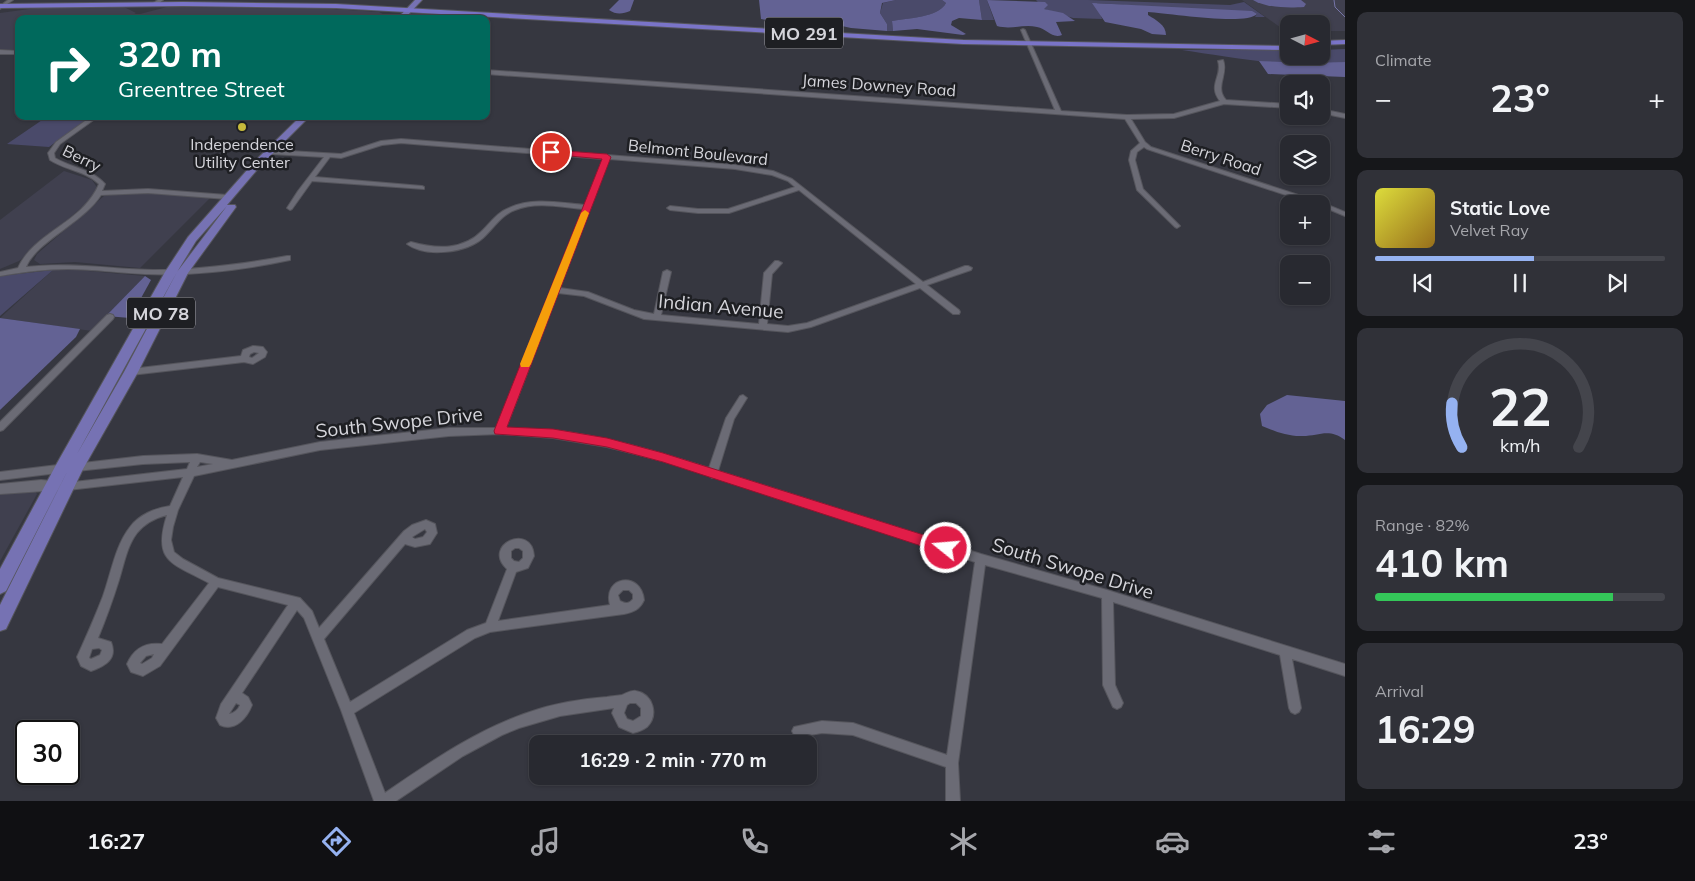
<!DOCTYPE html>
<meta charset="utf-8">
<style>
body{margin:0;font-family:Mulish,sans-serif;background:#303138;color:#f1f3f6;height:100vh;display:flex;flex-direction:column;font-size:19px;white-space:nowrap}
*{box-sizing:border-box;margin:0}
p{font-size:16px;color:#a5a6ab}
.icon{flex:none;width:28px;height:28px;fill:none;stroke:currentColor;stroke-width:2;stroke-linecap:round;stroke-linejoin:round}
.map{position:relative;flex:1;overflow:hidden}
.drawer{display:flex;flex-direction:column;gap:12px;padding:12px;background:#16171a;width:350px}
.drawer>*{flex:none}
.banner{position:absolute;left:15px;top:15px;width:475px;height:105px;border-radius:10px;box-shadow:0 1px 4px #0004,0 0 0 1px #44454c;background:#00695c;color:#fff;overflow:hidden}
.needle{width:32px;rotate:96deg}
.tools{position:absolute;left:1280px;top:15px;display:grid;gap:10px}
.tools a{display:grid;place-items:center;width:50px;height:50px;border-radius:10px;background:#282930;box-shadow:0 1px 4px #0004,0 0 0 1px #44454c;font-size:25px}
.speed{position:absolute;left:15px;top:720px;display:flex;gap:10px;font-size:25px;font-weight:700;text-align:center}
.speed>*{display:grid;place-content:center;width:65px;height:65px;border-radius:50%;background:#282930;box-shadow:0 1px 4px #0004,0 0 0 1px #44454c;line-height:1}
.speed .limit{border:2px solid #111;border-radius:8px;background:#fff;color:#111}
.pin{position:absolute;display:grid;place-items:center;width:42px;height:42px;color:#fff;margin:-21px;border:2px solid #fff;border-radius:50%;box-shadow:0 1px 5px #0007}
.me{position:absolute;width:55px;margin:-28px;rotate:287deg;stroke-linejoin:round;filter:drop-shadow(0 0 4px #0008)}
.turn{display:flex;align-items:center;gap:18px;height:105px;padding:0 20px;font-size:22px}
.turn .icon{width:65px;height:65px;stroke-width:2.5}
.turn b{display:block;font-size:35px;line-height:42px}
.big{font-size:38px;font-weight:700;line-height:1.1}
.drawer .tile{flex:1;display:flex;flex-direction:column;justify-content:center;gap:8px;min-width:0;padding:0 18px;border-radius:10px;background:#303138}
.drawer .dial{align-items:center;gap:0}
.dial svg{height:130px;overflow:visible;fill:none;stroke:#44454c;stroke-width:7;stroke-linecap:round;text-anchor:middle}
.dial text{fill:#f1f3f6;stroke:none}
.song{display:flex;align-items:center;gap:15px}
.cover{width:60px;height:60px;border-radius:8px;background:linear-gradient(135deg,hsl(60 70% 55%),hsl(40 70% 35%))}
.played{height:5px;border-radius:2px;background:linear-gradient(90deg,#95b2f1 55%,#44454c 55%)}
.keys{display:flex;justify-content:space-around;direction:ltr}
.heat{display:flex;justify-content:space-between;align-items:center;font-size:28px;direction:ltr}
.charge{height:8px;border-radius:4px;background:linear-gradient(90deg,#34c759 82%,#44454c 0)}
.trip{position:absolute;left:529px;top:735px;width:288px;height:50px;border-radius:10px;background:#282930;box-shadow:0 1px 4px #0004,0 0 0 1px #44454c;font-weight:700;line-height:50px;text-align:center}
.menu{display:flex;height:80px;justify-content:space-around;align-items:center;background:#101013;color:#a5a6ab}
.menu .icon{width:35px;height:35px}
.menu .current{color:#95b2f1}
.menu b{font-size:22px;color:#f1f3f6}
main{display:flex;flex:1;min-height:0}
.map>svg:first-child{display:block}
.built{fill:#40404f}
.green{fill:#4a4a6a}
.forest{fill:#636294}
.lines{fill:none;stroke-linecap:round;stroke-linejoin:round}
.stream{stroke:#7675a8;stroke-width:1}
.minor-casing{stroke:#55555c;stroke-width:2}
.tertiary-casing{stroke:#55555c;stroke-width:2}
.primary-casing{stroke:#55555c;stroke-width:2}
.trunk-casing{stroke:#55555c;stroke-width:2}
.minor{fill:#6b6b75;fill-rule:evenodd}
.tertiary{fill:#6b6b75;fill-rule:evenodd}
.primary{fill:#7672b3;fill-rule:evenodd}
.trunk{fill:#7a74c8;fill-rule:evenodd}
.route{fill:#e11d48;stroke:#92132f}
.slow{fill:#f59e0b}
.poi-dot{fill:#c7bb3c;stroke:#1e1f23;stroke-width:2}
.labels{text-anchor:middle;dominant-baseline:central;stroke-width:5;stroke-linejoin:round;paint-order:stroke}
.far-street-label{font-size:16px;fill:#d5d5db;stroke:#1e1f23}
.far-poi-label{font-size:16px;fill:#d5d5db;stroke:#1e1f23}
.shield{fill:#1e1f23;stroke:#9e9ea4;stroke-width:1}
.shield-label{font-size:18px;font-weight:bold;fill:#d5d5db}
.street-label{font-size:19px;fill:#d5d5db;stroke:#1e1f23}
</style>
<main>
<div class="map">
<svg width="1345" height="801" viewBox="0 0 1345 801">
<rect width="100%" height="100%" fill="#363740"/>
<g class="built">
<polygon points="1242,0 1345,0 1345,31 1321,31 1321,24 1289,24 1289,30 1284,30"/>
<polygon points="124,7 136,13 126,19 19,19 19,50 0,49 0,13 37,8"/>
<polygon points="167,7 332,9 379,12 392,19 132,19 140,14"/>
<polygon points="64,171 92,180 96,186 96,193 87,203 19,261 0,269 0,220"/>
<polygon points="130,192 210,198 140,268 75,262 40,264 34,260 37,254 104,196"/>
<polygon points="53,270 77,270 145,276 92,331 0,318"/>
<polygon points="35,491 37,494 0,561 0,494"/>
</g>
<g class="green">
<path d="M896,0H942L946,3C938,18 908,18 892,21L893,31H887V24L880,13L883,3Z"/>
<polygon points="979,0 987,0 994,20 982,20"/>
<polygon points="1021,0 1088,0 1230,5 1244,2 1265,17 1255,17 1257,14 1097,3 1102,19 1073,18 1044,9 1036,0"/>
<path d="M1345,49V62C1298,70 1230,57 1182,50H1289V56H1321V50Z"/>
<polygon points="48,116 91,116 49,147 7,144"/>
<polygon points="53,270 0,316 0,276"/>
</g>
<g class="forest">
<path d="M619,0H634L630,11C623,14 616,15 609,10Z"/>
<polygon points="759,0 896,0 882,3 880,13 887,24 887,31 851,28 819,21 811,24 797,25 761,19"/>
<path d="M942,0H979L982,20L959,18L952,21L951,25L966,34L963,35L917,29L893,31L892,21C907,18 938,18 946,3Z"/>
<path d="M987,0L1045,2L1048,5L1044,9L1063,13L1075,21L1056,22L1062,35C1052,39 1047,29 1037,27C1023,24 1011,30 997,26Z"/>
<path d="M1253,0H1301L1306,4L1304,7C1289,8 1266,8 1253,0Z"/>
<path d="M1092,3L1252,11L1257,14C1246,26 1168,13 1148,12V15C1156,20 1166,25 1166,35L1152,34L1141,29L1105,22Z"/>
<polygon points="1259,61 1311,63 1345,62 1345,77 1268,74"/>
<polygon points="145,276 151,280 130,318 106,316"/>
<polygon points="0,318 80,329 76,337 0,410"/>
<path d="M1287,395L1345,401V440C1328,427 1318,437 1300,436C1287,436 1274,431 1262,426L1260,414L1267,405Z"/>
</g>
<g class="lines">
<polyline class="stream" points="1334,0 1335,7 1345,17"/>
<g class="minor-casing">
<g id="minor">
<polygon points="8,0 13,0 0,9 0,6"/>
<polygon points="158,0 163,0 157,5 153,5 153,3"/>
<path d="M1023,29L1025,30L1061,111L1127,115L1174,114L1220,101C1207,85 1223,76 1218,61L1223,60C1229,74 1214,87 1226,100L1289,104V108L1224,104L1174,118L1131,119L1145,142L1151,147L1323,203L1345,212V216L1321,206V204H1313L1147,149L1144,147L1137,152L1135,160L1143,189L1180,226L1177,228L1175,227L1137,190L1129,160L1131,151L1140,143L1125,119L486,74V70L1055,110L1021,30Z"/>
<polygon points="0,50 19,51 19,54 0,54"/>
<polygon points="1321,109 1345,114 1345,118 1321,113"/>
<path d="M92,116H99L60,144L54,153L55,158C72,168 92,169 105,184L102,191L148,189L227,195L230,197L227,199L148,193L101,195C83,223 37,241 26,267C69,262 110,269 153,270C198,270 243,264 287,256H290V260C243,270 193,276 145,274C119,273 94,269 68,269C45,269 23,272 0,276V272L18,268C34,232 83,223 99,184C86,171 65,170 50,160L48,153L56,142Z"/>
<path d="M401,139L735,165L773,171L792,179L923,282L965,266H968L972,268L971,270L927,285L959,310L960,312L959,314H953L920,288L811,327L788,332L644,319L584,296L558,293L506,428C521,429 537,429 552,430C606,436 658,452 709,468L726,418L740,396L743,395L747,398L734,419L718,471L981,554L1107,590L1345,664V676L1292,659L1301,708L1299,712L1295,714L1291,712L1289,708L1280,655L1113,602L1115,685L1123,703L1121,707L1117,709L1113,707L1103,685L1102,598L985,565L958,763L960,801H946V767L853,735L822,733L798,737L794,735L792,731L794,727L822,721L853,723L947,755L975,562L714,477L712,478L708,475L663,461L607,447L553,438L500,434L449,436L320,450L194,476L178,510L173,527L171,540L174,552L183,559L218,578L300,598L312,611L319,628L404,531L412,525L426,520L435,524L437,533L430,544L415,547L405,544L324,639L350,702L467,630L486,623L507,569C481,545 532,522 534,556L528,568L516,572L498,621L610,605C602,576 641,570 644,600C640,609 634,612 624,614L490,632L475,638L354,713L385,793C433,760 482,726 539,709C561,702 584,699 607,697C611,696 617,696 622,695C627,693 631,690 636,691C653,694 659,715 647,727C643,730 638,732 633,733L619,727L612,713L614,708L560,716L519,728L502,735L463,756L396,801H374L341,710L304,618L297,610L242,693L248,697L252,705C247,718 235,732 220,725L216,718L221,704L288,605L218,587L160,666L143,676L131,672L127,664C134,648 145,642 162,644L209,583C172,563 152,562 167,515C155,518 145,523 137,533C127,546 124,564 119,580C113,599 106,619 98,638L111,642C118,659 105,666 91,671L81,666L77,657C86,637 95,617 103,596C111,574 115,546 130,527C139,515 155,508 170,506L183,477L68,490L65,489L63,486L65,483L187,469L190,462L143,464L77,471L74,470L72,467L74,464L143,456L197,454L232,460L320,442L449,428H497L583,209C561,207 536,201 515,210C501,215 494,228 483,238C466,253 426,258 407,244L411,242C436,249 463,251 483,230C491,222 498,212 509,208C533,197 560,203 585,205L603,159L401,143L382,145L341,158L330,157L315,177L422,186L424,187V189L312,181L292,209L290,210L287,208L298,191L324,157L271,154L268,152L271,150L341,154L381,141ZM609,159L735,169L772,175L788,181L795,187L728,209H698L670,206L667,208L670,210L698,213H729L799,190L916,284L807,323L788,326L767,324L772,274L782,263L778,261H775L764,273L759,324L661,315L671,272L667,270L663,272L654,314L634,310L588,292L560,288ZM200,462L213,464L197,467ZM425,529L427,532L423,537L415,539L412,537ZM515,548H519L523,551V558L519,562L514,561L511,558V551ZM623,590H629L633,594V599C629,604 626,604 620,601L618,595ZM99,648L102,650L100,655L91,659L89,658L92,649ZM154,654L152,658L142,664L140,663L146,656ZM236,703L240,705C238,710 234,713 229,714ZM630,703H636L641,708V716L633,721L627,719L624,713L627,705Z"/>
<polygon points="110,314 113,315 114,317 113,319 3,430 0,431 0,422 107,315"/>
<path d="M253,346L263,347L267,352L265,357L253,364L244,362L131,375L127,372L131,369L241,356L243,350ZM254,352L259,353L252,358L249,357L250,354Z"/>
</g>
</g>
<g class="tertiary-casing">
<g id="tertiary">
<polygon points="66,464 70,465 71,468 70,471 66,472 0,480 0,472"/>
<polygon points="41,480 63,482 65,485 63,488 59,490 0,494 0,484"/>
</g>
</g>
<g class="primary-casing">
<g id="primary">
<polygon points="415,0 422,0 404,19 397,19"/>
<path d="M301,116H310L262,164L227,205H235L236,207L188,273L138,372L83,469L6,629L0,631V605L68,470L6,591L0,594V569L56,465L165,272L188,237L256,160ZM227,206L177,272L124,372L77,454L177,272L196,241Z"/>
</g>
</g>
<g class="trunk-casing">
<g id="trunk">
<polygon points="183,2 336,4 963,40 1289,46 1289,50 963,44 336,8 183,6 0,8 0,4"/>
<polygon points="1345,40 1345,44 1321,45 1321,41"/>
</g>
</g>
<use href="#minor" class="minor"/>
<use href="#tertiary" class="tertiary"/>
<use href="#primary" class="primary"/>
<use href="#trunk" class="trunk"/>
</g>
<polygon class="route" points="551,150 607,154 611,157 507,427 553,429 607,438 663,453 946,542 951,544 953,548 951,552 946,554 663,462 607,447 553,438 495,434 494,431 602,159 548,154 548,151"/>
<polygon class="slow" points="585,210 589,213 531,364 529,367 521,367 520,364 581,213"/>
<circle class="poi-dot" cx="242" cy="127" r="5"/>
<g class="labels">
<g class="far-street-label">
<text transform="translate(879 85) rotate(4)">James Downey Road</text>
<text transform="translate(698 152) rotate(6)">Belmont Boulevard</text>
<text transform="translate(1221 157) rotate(18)">Berry Road</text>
<text transform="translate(82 158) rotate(26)">Berry</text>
</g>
<g class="far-poi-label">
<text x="242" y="144">Independence<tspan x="242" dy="18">Utility Center</tspan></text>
</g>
<g class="shield">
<rect x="765" y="17.5" width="78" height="31" rx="4"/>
<rect x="127" y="297.5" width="68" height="31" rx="4"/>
</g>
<g class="shield-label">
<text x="804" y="33">MO 291</text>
<text x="161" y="313">MO 78</text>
</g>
<g class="street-label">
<text transform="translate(721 306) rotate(5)">Indian Avenue</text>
<text transform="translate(399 422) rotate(-6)">South Swope Drive</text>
<text transform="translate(1073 568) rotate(17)">South Swope Drive</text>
</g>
</g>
</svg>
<div class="tools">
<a><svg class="needle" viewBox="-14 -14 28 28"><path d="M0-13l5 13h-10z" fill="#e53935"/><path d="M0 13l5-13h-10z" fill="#a5a6ab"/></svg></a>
<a><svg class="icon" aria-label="sound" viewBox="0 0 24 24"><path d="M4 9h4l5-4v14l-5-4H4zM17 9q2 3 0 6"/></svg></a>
<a><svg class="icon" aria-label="layers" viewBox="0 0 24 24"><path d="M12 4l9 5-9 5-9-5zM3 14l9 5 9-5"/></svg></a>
<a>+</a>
<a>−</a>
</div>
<div class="speed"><div class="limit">30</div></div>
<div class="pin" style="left:551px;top:152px;background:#d93025"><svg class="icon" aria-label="arrive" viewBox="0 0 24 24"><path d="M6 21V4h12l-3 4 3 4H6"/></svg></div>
<svg class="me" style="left:946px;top:548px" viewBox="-20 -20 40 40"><circle r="17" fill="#e11d48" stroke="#fff" stroke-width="3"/><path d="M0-11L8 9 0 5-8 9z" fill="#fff"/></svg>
<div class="trip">16:29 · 2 min · 770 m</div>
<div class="banner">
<div class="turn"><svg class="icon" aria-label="right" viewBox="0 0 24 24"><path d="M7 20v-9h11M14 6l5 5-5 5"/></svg><div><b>320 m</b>Greentree Street</div></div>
</div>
</div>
<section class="drawer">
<div class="tile"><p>Climate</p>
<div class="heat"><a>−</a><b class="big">23°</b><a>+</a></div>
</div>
<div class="tile">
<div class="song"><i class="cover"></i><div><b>Static Love</b><p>Velvet Ray</p></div></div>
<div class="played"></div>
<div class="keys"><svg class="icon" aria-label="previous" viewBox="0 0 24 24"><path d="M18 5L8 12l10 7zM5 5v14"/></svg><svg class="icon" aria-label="pause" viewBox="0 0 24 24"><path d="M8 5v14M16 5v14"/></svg><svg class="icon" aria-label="next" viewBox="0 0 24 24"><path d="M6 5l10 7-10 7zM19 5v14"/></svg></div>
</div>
<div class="tile dial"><svg viewBox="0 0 100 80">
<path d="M14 69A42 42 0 1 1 86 69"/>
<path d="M14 69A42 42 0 0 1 8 42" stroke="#95b2f1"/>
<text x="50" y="56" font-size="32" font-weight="700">22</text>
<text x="50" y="72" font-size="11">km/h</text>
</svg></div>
<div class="tile"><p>Range · 82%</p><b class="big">410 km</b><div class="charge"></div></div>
<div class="tile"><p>Arrival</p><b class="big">16:29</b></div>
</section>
</main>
<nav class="menu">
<b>16:27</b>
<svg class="icon current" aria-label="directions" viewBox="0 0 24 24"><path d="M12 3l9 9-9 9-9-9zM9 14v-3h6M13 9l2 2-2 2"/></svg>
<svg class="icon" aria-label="music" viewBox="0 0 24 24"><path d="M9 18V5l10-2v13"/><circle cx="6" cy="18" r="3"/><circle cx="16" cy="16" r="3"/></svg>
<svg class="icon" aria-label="phone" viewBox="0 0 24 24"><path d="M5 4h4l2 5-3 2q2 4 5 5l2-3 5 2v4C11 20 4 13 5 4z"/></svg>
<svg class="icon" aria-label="climate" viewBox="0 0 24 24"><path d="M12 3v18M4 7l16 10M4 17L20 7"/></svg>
<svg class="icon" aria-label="car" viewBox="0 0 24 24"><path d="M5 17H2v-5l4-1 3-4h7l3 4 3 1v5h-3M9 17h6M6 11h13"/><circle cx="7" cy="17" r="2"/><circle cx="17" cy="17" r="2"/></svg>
<svg class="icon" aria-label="filters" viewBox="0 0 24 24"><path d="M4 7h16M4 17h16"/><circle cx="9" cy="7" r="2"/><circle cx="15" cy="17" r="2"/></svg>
<b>23°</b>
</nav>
